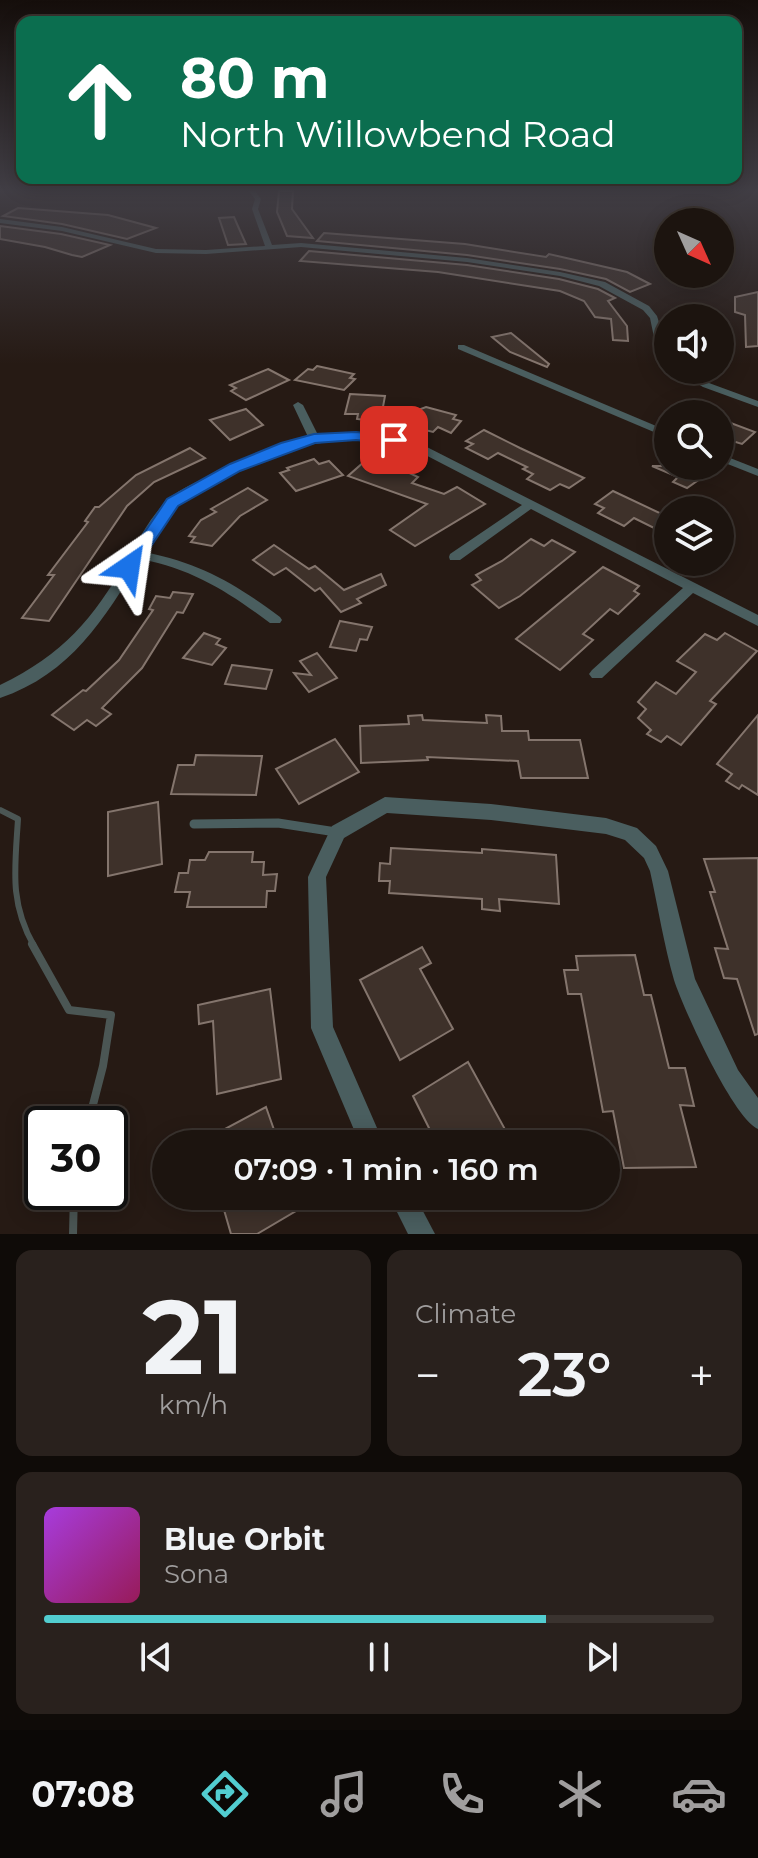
<!DOCTYPE html>
<meta charset="utf-8">
<style>
body{margin:0;font-family:Montserrat,sans-serif;background:#29211d;color:#f1f3f6;height:100vh;display:flex;flex-direction:column;font-size:30px;white-space:nowrap}
*{box-sizing:border-box;margin:0}
p{font-size:26px;color:#a09e9e}
.icon{flex:none;width:44px;height:44px;fill:none;stroke:currentColor;stroke-width:2;stroke-linecap:round;stroke-linejoin:round}
.map{position:relative;height:1234px;overflow:hidden}
.side{display:flex;flex-direction:column;gap:16px;padding:16px;background:#0f0b08;flex:1}
.side>*{flex:none}
.banner{position:absolute;left:16px;top:16px;width:726px;height:168px;border-radius:16px;box-shadow:0 4px 20px #0003,0 0 0 2px #3a332f;background:#0b6e4f;color:#fff;overflow:hidden}
.needle{width:52px;rotate:135deg}
.fabs{position:absolute;left:654px;top:208px;display:grid;gap:16px}
.fabs a{display:grid;place-items:center;width:80px;height:80px;border-radius:50%;background:#1c140f;box-shadow:0 4px 20px #0003,0 0 0 2px #3a332f;font-size:40px}
.speed{position:absolute;left:24px;top:1106px;display:flex;gap:16px;font-size:40px;font-weight:700;text-align:center}
.speed>*{display:grid;place-content:center;width:104px;height:104px;border-radius:50%;background:#1c140f;box-shadow:0 4px 20px #0003,0 0 0 2px #3a332f;line-height:1}
.speed .limit{border:4px solid #111;border-radius:12px;background:#fff;color:#111}
.pin{position:absolute;display:grid;place-items:center;width:68px;height:68px;color:#fff;margin:-34px;border-radius:16px;box-shadow:0 4px 12px #0006}
.me{position:absolute;width:88px;margin:-44px;rotate:32deg;stroke-linejoin:round;filter:drop-shadow(0 0 6px #0008)}
.turn{display:flex;align-items:center;gap:28px;height:168px;padding:0 32px;font-size:36px}
.turn .icon{width:104px;height:104px;stroke-width:2.5}
.turn b{display:block;font-size:56px;line-height:68px}
.big{font-size:60px;font-weight:600;line-height:1.1}
.side .tile{flex:1;display:flex;flex-direction:column;justify-content:center;gap:12px;min-width:0;padding:0 28px;border-radius:16px;background:#29211d}
.side .dial{align-items:center;gap:0}
.dial b{font-size:104px;line-height:1}
.song{display:flex;align-items:center;gap:24px}
.cover{width:96px;height:96px;border-radius:12px;background:linear-gradient(135deg,hsl(280 70% 55%),hsl(330 70% 35%))}
.played{height:8px;border-radius:4px;background:linear-gradient(90deg,#52cdd0 75%,#3a332f 75%)}
.keys{display:flex;justify-content:space-around;direction:ltr}
.heat{display:flex;justify-content:space-between;align-items:center;font-size:44px;direction:ltr}
.side .tiles{flex:1;display:grid;gap:16px;grid-template-columns:1fr 1fr}
.tile:last-child{grid-column:span 2}
.trip{position:absolute;left:152px;top:1130px;width:468px;height:80px;border-radius:40px;background:#1c140f;box-shadow:0 4px 20px #0003,0 0 0 2px #3a332f;font-weight:600;line-height:80px;text-align:center}
.tabs{display:flex;height:128px;justify-content:space-around;align-items:center;background:#0b0806;color:#a09e9e}
.tabs .icon{width:56px;height:56px}
.tabs .selected{color:#52cdd0}
.tabs b{font-size:36px;color:#f1f3f6}
.map>svg:first-child{display:block}
.lines{fill:none;stroke-linecap:round;stroke-linejoin:round}
.stream-far1{stroke:#4b5654;stroke-width:6}
.stream{stroke:#4b5654;stroke-width:8}
.building{fill:#3e312a;stroke:#84756d;stroke-width:2}
.service{stroke:#4a5e5f;stroke-width:9}
.minor{fill:#4a5e5f;fill-rule:evenodd}
.route{fill:#1a73e8;stroke:#114b97;stroke-width:2}
</style>
<div class="map">
<svg width="758" height="1234" viewBox="0 0 758 1234">
<rect width="100%" height="100%" fill="#261a14"/>
<g class="lines">
<path class="stream-far1" d="M0,810L18,819C15,868 9,902 34,946"/>
<g class="stream">
<polyline points="32,944 69,1010 111,1015 103,1066 88,1124"/>
<polyline points="73,1234 74,1192"/>
</g>
</g>
<g class="building">
<polygon points="279,191 293,191 292,209 313,238 287,236 277,212"/>
<polygon points="18,208 108,215 156,228 127,239 62,224 3,216"/>
<polygon points="234,217 237,224 246,244 228,245 219,218"/>
<polygon points="0,226 61,234 110,245 82,257 72,255 45,247 0,239"/>
<polygon points="324,233 465,244 546,257 549,254 627,272 650,284 630,292 606,279 560,269 467,255 317,241"/>
<polygon points="309,251 467,265 559,279 598,289 615,298 608,301 627,326 628,341 613,340 611,319 595,317 584,301 560,291 438,272 300,261"/>
<polygon points="758,292 758,346 746,347 745,315 735,312 735,297"/>
<polygon points="511,333 549,364 547,367 510,352 492,337"/>
<polygon points="317,366 354,374 350,378 355,379 344,390 295,380 308,369 313,370"/>
<polygon points="268,369 289,380 246,400 231,391 236,388 230,385"/>
<polygon points="350,394 385,396 380,423 364,422 365,420 357,419 358,414 345,414"/>
<polygon points="426,407 456,415 453,419 461,421 451,433 438,427 433,432 408,426 417,417 418,410"/>
<polygon points="246,409 263,425 230,440 210,420"/>
<polygon points="720,419 755,432 742,444 729,440 720,437"/>
<polygon points="484,430 520,448 584,478 569,488 560,484 550,490 527,479 533,474 523,469 527,467 498,453 488,459 466,448 473,444 466,441"/>
<polygon points="190,448 205,458 154,482 127,506 49,621 22,618 54,575 48,575 88,522 85,521 95,507 99,507 136,475"/>
<polygon points="373,454 371,465 374,462 384,466 388,463 418,477 412,483 444,494 457,487 485,504 415,546 390,530 427,504 348,476"/>
<polygon points="314,459 319,464 329,461 343,475 296,491 280,473 289,470 287,468"/>
<polygon points="652,466 688,466 707,474 687,488 673,482 678,477"/>
<polygon points="248,488 267,500 240,516 212,546 191,542 195,537 189,536 201,520 216,512 211,509"/>
<polygon points="613,491 668,517 668,535 634,518 624,526 598,513 604,508 595,504"/>
<polygon points="531,539 544,546 552,540 575,552 520,596 499,608 472,585 481,580 476,575 502,561"/>
<polygon points="274,545 309,569 315,566 344,590 381,574 386,585 357,599 361,603 341,612 320,588 315,591 286,568 274,575 253,560"/>
<polygon points="603,567 639,586 634,591 639,594 618,614 610,609 583,634 593,640 560,670 516,639"/>
<polygon points="173,592 193,594 183,613 177,612 142,668 102,708 111,714 96,726 87,720 74,730 52,715 83,690 86,691 119,660 153,610 149,609 156,596 170,598"/>
<polygon points="340,621 372,627 367,640 360,639 356,651 330,647"/>
<polygon points="204,633 220,639 216,644 226,648 212,665 183,658"/>
<polygon points="725,633 757,651 710,701 716,704 681,745 667,736 661,742 647,734 651,730 638,718 646,709 638,702 656,682 676,694 696,672 677,661 705,634 717,640"/>
<polygon points="317,653 337,678 309,692 294,673 311,675 300,661"/>
<polygon points="232,665 272,670 266,689 225,684"/>
<polygon points="422,715 423,720 487,723 486,715 501,716 502,731 528,731 529,740 580,740 588,778 521,778 518,761 427,757 428,760 361,763 360,726 409,724 408,716"/>
<polygon points="758,715 758,795 742,785 739,789 726,781 732,774 717,764"/>
<polygon points="335,739 359,772 299,804 276,769"/>
<polygon points="196,755 262,756 256,795 171,794 178,765 194,765"/>
<polygon points="158,802 162,864 108,876 108,812"/>
<polygon points="391,848 482,853 482,849 556,855 559,904 499,899 500,911 482,909 482,899 389,893 390,881 379,881 380,863 390,864"/>
<polygon points="209,852 253,852 252,862 264,862 263,875 277,874 275,891 267,891 266,907 187,907 190,892 175,892 179,873 188,873 190,860 205,860"/>
<polygon points="758,858 758,1034 755,1035 737,979 724,978 715,948 728,949 710,892 715,892 704,859"/>
<polygon points="422,947 431,963 420,969 453,1029 400,1060 360,980"/>
<polygon points="635,955 644,995 651,995 669,1068 685,1068 694,1106 680,1105 696,1167 624,1168 613,1111 603,1112 581,994 568,994 564,970 578,970 576,956"/>
<polygon points="270,989 281,1079 217,1094 213,1021 199,1024 198,1005"/>
<polygon points="468,1062 513,1144 437,1144 413,1096"/>
<polygon points="266,1107 279,1144 197,1144"/>
<polygon points="220,1196 297,1196 301,1208 257,1234 231,1234"/>
</g>
<g class="lines">
<polyline class="service" points="194,824 278,823 336,832"/>
<g class="minor">
<polygon points="249,191 255,191 261,199 258,209 272,245 301,243 467,258 560,272 605,282 649,306 657,316 668,351 668,361 665,360 656,347 650,318 643,310 599,286 560,276 467,262 301,247 206,254 156,253 62,231 0,223 0,219 62,227 156,249 206,250 265,246 252,209 255,199"/>
<polygon points="458,345 464,345 668,431 668,438 458,349"/>
<polygon points="675,370 687,370 709,383 758,401 758,407 703,387"/>
<path d="M298,402L303,405L319,437L361,434L417,442L758,615V626L693,593L602,678H592L589,674L592,670L683,588L531,509L460,560H450L449,557L450,554L522,505L410,447L361,441H337L314,444L272,456L193,493L171,511L145,552C202,564 234,583 280,617L282,620L280,623H270C227,591 194,570 141,559C104,619 71,674 0,698V685C64,654 92,620 128,559C139,539 151,515 169,499C181,488 197,482 211,475C243,460 274,447 309,439L293,405Z"/>
<polygon points="720,454 758,469 758,476 720,461"/>
<path d="M385,797L491,804L606,818L637,828L656,846L668,871L695,979L738,1070L758,1098V1129C733,1118 683,1008 674,980C664,945 658,907 650,871L644,858L625,840L606,834L491,820L387,813L344,838L326,877L333,1027L384,1144H360L311,1028L308,877L332,826Z"/>
<polygon points="389,1196 415,1196 435,1234 408,1234"/>
</g>
</g>
<linearGradient id="sky" x2="0" y2="1"><stop stop-color="#150e0b"/><stop offset="0.52" stop-color="#413e45"/><stop offset="1" stop-color="#413e45" stop-opacity="0"/></linearGradient>
<rect width="758" height="364" fill="url(#sky)"/>
<polygon class="route" points="356,432 394,436 401,440 394,444 356,440 315,443 240,471 178,506 135,570 123,570 121,567 167,499 230,464 281,443 314,434"/>
</svg>
<div class="fabs">
<a><svg class="needle" viewBox="-14 -14 28 28"><path d="M0-13l5 13h-10z" fill="#e53935"/><path d="M0 13l5-13h-10z" fill="#a09e9e"/></svg></a>
<a><svg class="icon" aria-label="sound" viewBox="0 0 24 24"><path d="M4 9h4l5-4v14l-5-4H4zM17 9q2 3 0 6"/></svg></a>
<a><svg class="icon" aria-label="search" viewBox="0 0 24 24"><circle cx="10" cy="10" r="6"/><path d="M15 15l6 6"/></svg></a>
<a><svg class="icon" aria-label="layers" viewBox="0 0 24 24"><path d="M12 4l9 5-9 5-9-5zM3 14l9 5 9-5"/></svg></a>
</div>
<div class="speed"><div class="limit">30</div></div>
<div class="pin" style="left:394px;top:440px;background:#d93025"><svg class="icon" aria-label="arrive" viewBox="0 0 24 24"><path d="M6 21V4h12l-3 4 3 4H6"/></svg></div>
<svg class="me" style="left:129px;top:567px" viewBox="-20 -20 40 40"><path d="M0-17L14 15 0 8-14 15z" fill="#1a73e8" stroke="#fff" stroke-width="4"/></svg>
<div class="trip">07:09 · 1 min · 160 m</div>
<div class="banner">
<div class="turn"><svg class="icon" aria-label="ahead" viewBox="0 0 24 24"><path d="M12 20V5M6 11l6-6 6 6"/></svg><div><b>80 m</b>North Willowbend Road</div></div>
</div>
</div>
<section class="side">
<div class="tiles">
<div class="tile dial"><b>21</b><p>km/h</p></div>
<div class="tile"><p>Climate</p>
<div class="heat"><a>−</a><b class="big">23°</b><a>+</a></div>
</div>
<div class="tile">
<div class="song"><i class="cover"></i><div><b>Blue Orbit</b><p>Sona</p></div></div>
<div class="played"></div>
<div class="keys"><svg class="icon" aria-label="previous" viewBox="0 0 24 24"><path d="M18 5L8 12l10 7zM5 5v14"/></svg><svg class="icon" aria-label="pause" viewBox="0 0 24 24"><path d="M8 5v14M16 5v14"/></svg><svg class="icon" aria-label="next" viewBox="0 0 24 24"><path d="M6 5l10 7-10 7zM19 5v14"/></svg></div>
</div>
</div>
</section>
<nav class="tabs">
<b>07:08</b>
<svg class="icon selected" aria-label="directions" viewBox="0 0 24 24"><path d="M12 3l9 9-9 9-9-9zM9 14v-3h6M13 9l2 2-2 2"/></svg>
<svg class="icon" aria-label="music" viewBox="0 0 24 24"><path d="M9 18V5l10-2v13"/><circle cx="6" cy="18" r="3"/><circle cx="16" cy="16" r="3"/></svg>
<svg class="icon" aria-label="phone" viewBox="0 0 24 24"><path d="M5 4h4l2 5-3 2q2 4 5 5l2-3 5 2v4C11 20 4 13 5 4z"/></svg>
<svg class="icon" aria-label="climate" viewBox="0 0 24 24"><path d="M12 3v18M4 7l16 10M4 17L20 7"/></svg>
<svg class="icon" aria-label="car" viewBox="0 0 24 24"><path d="M5 17H2v-5l4-1 3-4h7l3 4 3 1v5h-3M9 17h6M6 11h13"/><circle cx="7" cy="17" r="2"/><circle cx="17" cy="17" r="2"/></svg>
</nav>
